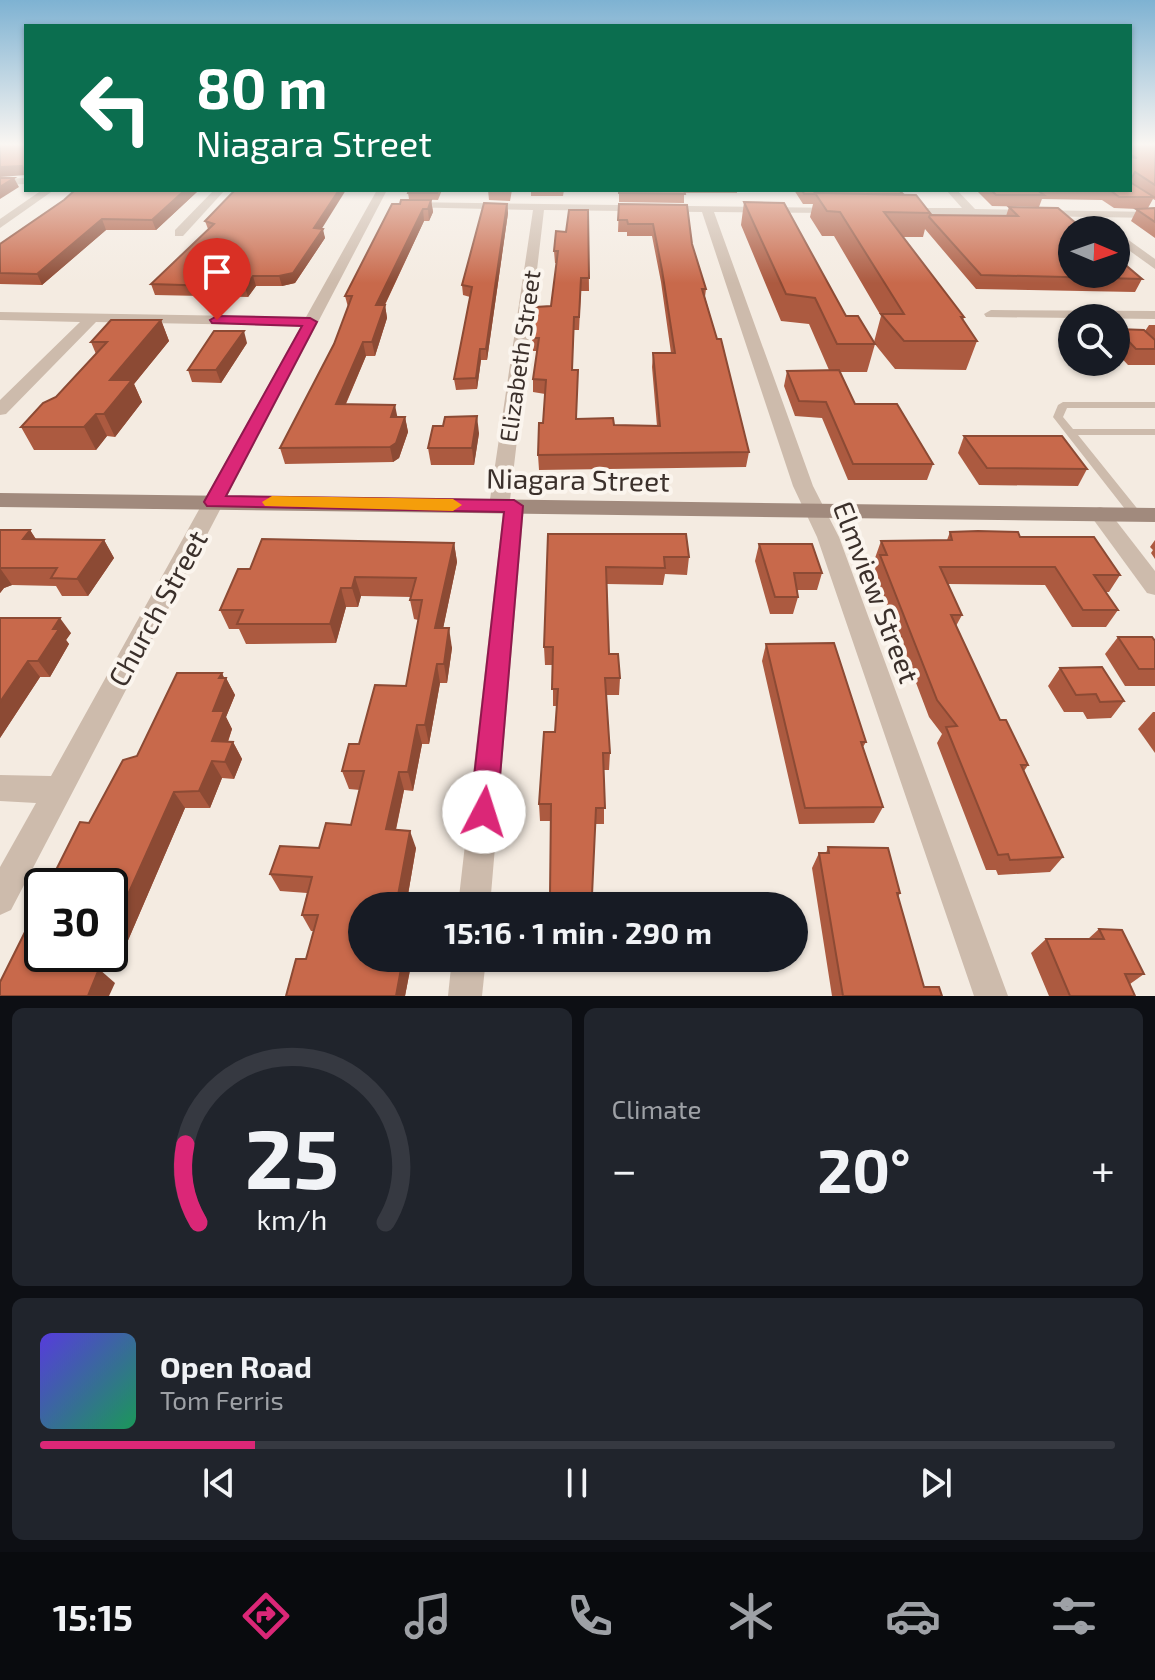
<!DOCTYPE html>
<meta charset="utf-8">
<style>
body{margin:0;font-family:"Exo 2",sans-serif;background:#20242c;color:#f1f3f6;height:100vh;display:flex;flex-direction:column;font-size:30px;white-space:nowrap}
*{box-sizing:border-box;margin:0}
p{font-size:26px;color:#9ea1a6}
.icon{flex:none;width:44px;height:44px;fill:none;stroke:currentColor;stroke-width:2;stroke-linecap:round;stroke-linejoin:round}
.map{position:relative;height:996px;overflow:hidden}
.sheet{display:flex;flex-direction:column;gap:12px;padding:12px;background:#0d0f14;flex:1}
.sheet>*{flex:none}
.banner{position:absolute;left:24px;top:24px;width:1108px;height:168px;border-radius:0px;box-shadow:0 2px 6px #0004;background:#0b6e4f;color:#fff;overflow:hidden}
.needle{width:52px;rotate:92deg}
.tools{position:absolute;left:1058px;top:216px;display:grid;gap:16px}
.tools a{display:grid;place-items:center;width:72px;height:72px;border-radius:50%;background:#171b24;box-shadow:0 2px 6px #0004;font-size:40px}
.speed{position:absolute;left:24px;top:868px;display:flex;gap:16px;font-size:40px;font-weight:700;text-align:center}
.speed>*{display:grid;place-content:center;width:104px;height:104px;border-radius:50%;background:#171b24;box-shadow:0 2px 6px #0004;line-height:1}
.speed .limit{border:4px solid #111;border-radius:12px;background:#fff;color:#111}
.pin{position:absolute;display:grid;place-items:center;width:68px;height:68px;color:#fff;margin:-82px -34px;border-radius:50% 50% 50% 0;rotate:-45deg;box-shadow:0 0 8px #0007}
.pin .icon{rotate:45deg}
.me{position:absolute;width:88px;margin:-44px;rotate:5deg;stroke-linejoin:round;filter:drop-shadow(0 0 6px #0008)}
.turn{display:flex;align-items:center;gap:28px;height:168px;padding:0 40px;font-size:36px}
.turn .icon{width:104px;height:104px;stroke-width:2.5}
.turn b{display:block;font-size:56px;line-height:68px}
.big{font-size:60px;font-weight:700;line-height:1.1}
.sheet .widget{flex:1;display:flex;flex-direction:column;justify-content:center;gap:12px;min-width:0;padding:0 28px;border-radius:12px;background:#20242c}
.sheet .dial{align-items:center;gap:0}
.dial svg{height:208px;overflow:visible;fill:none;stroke:#363941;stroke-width:7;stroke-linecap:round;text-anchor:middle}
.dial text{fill:#f1f3f6;stroke:none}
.song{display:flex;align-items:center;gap:24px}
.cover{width:96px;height:96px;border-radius:12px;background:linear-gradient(135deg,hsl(250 70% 55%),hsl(150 70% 35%))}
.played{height:8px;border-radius:4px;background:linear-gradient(90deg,#db2777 20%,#363941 20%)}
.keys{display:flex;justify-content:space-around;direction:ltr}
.heat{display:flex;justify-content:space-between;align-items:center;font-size:44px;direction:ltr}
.sheet .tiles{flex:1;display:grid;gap:12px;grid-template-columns:1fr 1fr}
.widget:last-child{grid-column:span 2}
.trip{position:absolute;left:348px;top:892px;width:460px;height:80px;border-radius:40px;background:#171b24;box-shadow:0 2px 6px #0004;font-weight:700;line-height:80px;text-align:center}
.tabs{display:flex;height:128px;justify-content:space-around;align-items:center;background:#090b0e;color:#9ea1a6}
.tabs .icon{width:56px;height:56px}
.tabs .current{color:#db2777}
.tabs b{font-size:36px;color:#f1f3f6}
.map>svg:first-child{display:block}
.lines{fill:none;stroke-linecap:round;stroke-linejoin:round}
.lane{fill:#cdbbac;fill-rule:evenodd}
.street{fill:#cdbbac;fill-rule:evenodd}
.secondary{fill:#a18a7d;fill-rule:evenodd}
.wall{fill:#ac5a40}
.shaded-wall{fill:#8c4a34}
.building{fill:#c8694b;stroke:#8c4a34;stroke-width:2}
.route{fill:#db2777;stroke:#8e194d;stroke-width:2}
.slow{fill:#f59e0b}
.labels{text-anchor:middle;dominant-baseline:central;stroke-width:8;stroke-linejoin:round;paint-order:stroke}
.far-street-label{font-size:24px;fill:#3b302b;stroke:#fbf5ee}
.street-label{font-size:28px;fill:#3b302b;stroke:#fbf5ee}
</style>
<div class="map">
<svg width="1155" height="996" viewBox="0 0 1155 996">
<rect width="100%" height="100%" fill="#f4ebe1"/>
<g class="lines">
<polygon class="lane" points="1063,402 1155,402 1155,408 1067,408 1063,417 1073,429 1155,429 1155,435 1078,435 1140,512 1142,515 1140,518 1132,518 1053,417 1058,405"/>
<g class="street">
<polygon points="26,178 26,184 0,185 0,179"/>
<polygon points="42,190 54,190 0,228 0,219"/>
<polygon points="214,190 225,190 183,236 175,236 175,230"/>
<polygon points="377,190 387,190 11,910 0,915 0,867 36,803 0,801 0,775 51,776 301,326 96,322 6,414 0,415 0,400 80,322 0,320 0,312 306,317"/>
<polygon points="946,190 957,190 975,209 1155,212 1155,218 903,214 897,211 903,208 962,208"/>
<polygon points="407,202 843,208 845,210 839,213 714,212 813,486 839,537 1008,996 974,996 817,537 793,486 702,212 544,210 510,500 521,501 524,506 490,906 458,906 503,512 492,511 489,506 533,210 403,207 403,203"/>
<polygon points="1116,231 1155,259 1155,269 1116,241"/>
<polygon points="991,310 1155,311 1155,319 986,317 984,314"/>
<polygon points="1100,507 1107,509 1155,571 1155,595 1147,593 1093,519 1090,514 1093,509"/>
<polygon points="452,958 486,958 482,996 448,996"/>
</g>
<polygon class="secondary" points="0,493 1155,508 1155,522 0,507"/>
</g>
<g class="wall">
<polygon points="1130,143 1155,143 1155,200 1153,199 1148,208 1155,208 1155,238 1131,221 1137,209 1114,208 1102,200 1042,199 1039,207 992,206 976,190 1130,190"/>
<polygon points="71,190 199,190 156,230 106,230 42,285 0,284 0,244 64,200 72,192"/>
<polygon points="442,190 438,200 409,199 408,193"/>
<polygon points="488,190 512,190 510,201 489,200"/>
<polygon points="531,190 564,190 563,196 531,196"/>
<polygon points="619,190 737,190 737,193 684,193 684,203 619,202"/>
<polygon points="794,190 899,190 903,194 930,213 930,215 1006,216 1009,207 1142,279 1135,292 976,289 925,229 923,237 903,237 964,317 963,320 977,341 966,370 895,369 874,343 875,344 867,372 839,372 855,404 933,464 927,480 848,480 822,418 795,416 784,386 787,371 829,370 809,324 781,321 741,225 744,202 846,316 874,342 881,316 834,236 822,236 810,217 813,204 803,204"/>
<polygon points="431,200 433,212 429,221 424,221 385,305 387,318 375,356 366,356 346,404 397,417 405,417 408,432 399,458 393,462 285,464 280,448 334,344 348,307 345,296 400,204"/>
<polygon points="507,204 508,213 487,360 481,360 477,389 456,390 454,379 470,297 463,295 462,285"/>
<polygon points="619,204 692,244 706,289 705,297 749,452 746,467 539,470 538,455 543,423 545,394 533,392 533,379 537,351 533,351 532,338 551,306 557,263 555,263 554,251 566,232 588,210 589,291 581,291 579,330 574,330 572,370 577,419 614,425 657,426 652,367 653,353 671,353 661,282 652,236 627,236 627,232 618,232"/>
<polygon points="205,221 322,229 325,238 295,283 282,286 256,286 248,297 155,295 151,284 208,229"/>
<polygon points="161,320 169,341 134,384 142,402 115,437 107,436 96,450 34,450 21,427 56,397 96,354 91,342"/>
<polygon points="1149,325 1155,325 1155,365 1128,365 1116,352 1117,329 1145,331"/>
<polygon points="247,343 221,383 192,382 188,370"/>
<polygon points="479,433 474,465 431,465 428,448"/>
<polygon points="964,436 1087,469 1078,486 979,485 958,453"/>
<polygon points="0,530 30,530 36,539 104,540 114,558 88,596 62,596 56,586 12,585 4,588 0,593"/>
<polygon points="950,532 1020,537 1120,575 1109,592 1106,592 1118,610 1106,627 1072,627 1045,585 948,584 962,615 956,626 1000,720 1028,765 1024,771 1063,857 1050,872 998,875 996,870 986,870 937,743 942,734 929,717 874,572 877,563 875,558 881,541 947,540"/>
<polygon points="548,534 689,557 687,575 665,574 663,585 607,584 609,654 620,678 619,695 606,695 610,753 609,770 604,770 604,824 596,824 550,896 551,821 540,821 539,804 555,732 557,706 553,706 553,665 545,665 544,647"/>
<polygon points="1155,540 1155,559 1151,553 1153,550 1150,547"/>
<polygon points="454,543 457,562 443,628 452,648 447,683 440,683 429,744 422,744 413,791 404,790 396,830 416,848 406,906 362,906 362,958 405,958 410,970 405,996 286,996 306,959 314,931 311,931 302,915 307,893 280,891 270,874 319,848 351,825 360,790 349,789 342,771 359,744 406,686 418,620 414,619 410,600 411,597 361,596 358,607 346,607 336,643 246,644 239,629 229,629 220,610 250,569"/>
<polygon points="759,544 822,573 817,590 797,590 798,597 793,614 770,614 755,561"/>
<polygon points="0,618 71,633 66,640 69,644 50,677 40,677 0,738"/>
<polygon points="1118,637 1155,669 1155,686 1125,686 1105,654"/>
<polygon points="766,644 866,742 863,747 883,807 874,823 799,824 762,661"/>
<polygon points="1060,668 1124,701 1111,718 1087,719 1083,712 1064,712 1048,686"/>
<polygon points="222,673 224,678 226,678 235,695 226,717 232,729 228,742 233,742 242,759 234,779 222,778 210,808 185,808 126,945 110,944 110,886 89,823 137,756"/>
<polygon points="1153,712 1155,712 1155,753 1138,729"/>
<polygon points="828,847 900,893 898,897 924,987 942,996 832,996 812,868 819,853 826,853"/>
<polygon points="1099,929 1144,974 1130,984 1135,996 1049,996 1031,953 1046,939 1088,939"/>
<polygon points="537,958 623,958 622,962 611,961 611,967 537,965"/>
</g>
<g class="shaded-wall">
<polygon points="22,166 26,175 0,177 0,167"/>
<polygon points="14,178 19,187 0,199 0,187"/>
<polygon points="185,190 199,190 156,230 152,220"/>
<polygon points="339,190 346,190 316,238 314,228"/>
<polygon points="431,200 433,212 429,221 428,209"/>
<polygon points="507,204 508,213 487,360 486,349"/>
<polygon points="423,209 424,221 378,319 376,305"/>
<polygon points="102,219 106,230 42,285 37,274"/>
<polygon points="323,229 325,238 295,283 282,286 279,276"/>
<polygon points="253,276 256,286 248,297 245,287"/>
<polygon points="385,305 387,318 375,356 372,342"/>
<polygon points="161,320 169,341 134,384 142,402 115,437 104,414 110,380"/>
<polygon points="244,331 247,343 221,383 216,370"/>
<polygon points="363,342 366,356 339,419 336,404"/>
<polygon points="480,349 481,360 477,389 476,378"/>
<polygon points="395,405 398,420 391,417"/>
<polygon points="96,414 107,436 96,450 84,427"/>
<polygon points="477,416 479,433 474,465 472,448"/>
<polygon points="405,417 408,432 399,458 393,462 390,447"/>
<polygon points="30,530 41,548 23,539"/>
<polygon points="104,540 114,558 88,596 77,579"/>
<polygon points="454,543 457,562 439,648 435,628"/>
<polygon points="0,568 12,585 4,588 0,593"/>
<polygon points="355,577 361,596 358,607 352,588"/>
<polygon points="341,588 346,607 336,643 330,624"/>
<polygon points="60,618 71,633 66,640 69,644 50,677 38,661 53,629"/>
<polygon points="449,628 452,648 447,683 444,664"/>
<polygon points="28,661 40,677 0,738 0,702"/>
<polygon points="437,664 440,683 429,744 425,725"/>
<polygon points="222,673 225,680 226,678 235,695 226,717 232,729 222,758 212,741 213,711 219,678"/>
<polygon points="417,725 422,744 413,791 408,772"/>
<polygon points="233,742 242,759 234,779 225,762"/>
<polygon points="212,761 222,778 210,808 199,791"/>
<polygon points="399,772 404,790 392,847 386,829"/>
<polygon points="174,792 185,808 126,945 112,930"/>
<polygon points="410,831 416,848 406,906 396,906"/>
<polygon points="82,954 104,954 91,982 75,968"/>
<polygon points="403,958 405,958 410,970 405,996 396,996"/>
<polygon points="99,969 115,983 109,996 88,996"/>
</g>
<g class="building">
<polygon points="0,143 26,143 26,171 25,171 22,166 0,167"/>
<polygon points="1130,143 1155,143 1155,185 1135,172 1130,181 1130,157 1137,158 1130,154"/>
<polygon points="0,178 14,178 0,187"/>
<polygon points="1130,182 1154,197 1119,197 1110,190 1130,190"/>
<polygon points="75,190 185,190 152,220 102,219 37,274 0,273 0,244 64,200"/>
<polygon points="235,190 339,190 314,228 323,229 293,273 279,276 253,276 245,287 151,284 214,224 205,221"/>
<polygon points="409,190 438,190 437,193 408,193"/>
<polygon points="619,190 684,190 685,194 619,193"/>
<polygon points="802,190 899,190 903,194 804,194"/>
<polygon points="991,190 1037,190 1044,195 996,195"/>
<polygon points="815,193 916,195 930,213 884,212 964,317 961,317 977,341 904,341 881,314 904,314 840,212 827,211"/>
<polygon points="401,200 431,200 428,209 423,209 376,305 385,305 372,342 363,342 336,404 395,405 391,417 405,417 396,443 390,447 280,448 334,344 352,296 345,296 392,204 400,204"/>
<polygon points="744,202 784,203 846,316 858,316 875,344 837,344 815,298 786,294"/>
<polygon points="484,203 507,204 486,349 480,349 476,378 454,379 472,287 462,285"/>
<polygon points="619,204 687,205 692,244 706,289 702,289 717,339 721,339 749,452 538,455 539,423 543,423 546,380 533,379 539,338 532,338 536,307 551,306 558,251 554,251 556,231 566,232 569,210 588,210 589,278 581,278 579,317 574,317 572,370 578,370 576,419 613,418 614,425 660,426 653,353 675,353 662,270 653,224 628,224 627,220 618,220"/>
<polygon points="1009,207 1058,208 1084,230 1072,230 1072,274 1116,274 1116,257 1142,279 981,275 929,217 930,215 1018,216"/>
<polygon points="1155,208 1155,222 1136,209"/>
<polygon points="111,320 161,320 110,380 132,380 104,414 96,414 84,427 21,427 43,403 56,397 107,342 91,342"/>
<polygon points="1117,329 1144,330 1155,340 1155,349 1136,349"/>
<polygon points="214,331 244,331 216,370 188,370"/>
<polygon points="839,370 855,404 897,404 933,464 853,464 826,402 799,401 787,371"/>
<polygon points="477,416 472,448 428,448 433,426 443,426 445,417"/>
<polygon points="964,436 1062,436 1087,469 987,468"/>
<polygon points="0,530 30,530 23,539 104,540 77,579 51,578 57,568 0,568"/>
<polygon points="978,531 1018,532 1020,537 1094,537 1120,575 1094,575 1118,610 1083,610 1055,567 940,567 962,615 951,615 1000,720 1006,720 1028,765 1021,765 1063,857 1010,860 1008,854 998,855 946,727 957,726 937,700 880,555 887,555 881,541 952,540 950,532"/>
<polygon points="548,534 686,534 689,557 664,557 665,568 606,567 609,654 618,654 620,678 605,678 610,753 603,753 605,808 596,808 592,895 611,896 611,906 538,906 539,896 550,896 551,804 539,804 544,732 555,732 558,689 552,689 553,647 544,647"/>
<polygon points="262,539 454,543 435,628 449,628 444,664 437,664 425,725 417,725 408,772 399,772 386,829 410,831 396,906 362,906 362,958 403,958 396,996 286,996 296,959 306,959 318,915 302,915 312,877 270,874 280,846 319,848 326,823 351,825 364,771 342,771 349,744 359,744 375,685 406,686 422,600 410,600 416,578 355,577 352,588 341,588 330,624 237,624 243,610 220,610 238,569 250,569"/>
<polygon points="759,544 812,544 822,573 794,573 798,597 775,597"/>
<polygon points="0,618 60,618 53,629 59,629 38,661 28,661 0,702"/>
<polygon points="1118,637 1152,637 1155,641 1155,669 1139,669"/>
<polygon points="834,643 866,742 861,742 883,807 805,808 766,644"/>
<polygon points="1102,667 1124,701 1100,702 1096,694 1076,695 1060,668"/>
<polygon points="177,673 222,673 219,678 226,678 213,711 224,711 212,741 233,742 225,762 212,761 199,791 174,792 112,930 110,930 110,886 48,886 80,822 89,823 123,760 137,756"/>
<polygon points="828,847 888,848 900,893 897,893 924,987 939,987 942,996 843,996 819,853 829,853"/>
<polygon points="42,898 42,954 82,954 75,968 99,969 88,996 0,996 0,982"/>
<polygon points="1099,929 1122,930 1144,974 1125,974 1135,996 1070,996 1046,939 1104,939"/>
</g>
<linearGradient id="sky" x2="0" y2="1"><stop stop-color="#7eb2d2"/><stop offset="0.51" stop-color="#faf6f2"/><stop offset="1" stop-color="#faf6f2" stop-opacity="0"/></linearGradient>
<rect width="1155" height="283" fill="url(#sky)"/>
<polygon class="route" points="217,316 310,318 317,322 226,496 514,500 523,506 497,812 493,821 484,825 474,821 470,812 504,512 207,506 204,502 302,326 212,323 210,320"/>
<polygon class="slow" points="272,496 453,499 462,505 453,511 265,506 262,502"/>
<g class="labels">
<g class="far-street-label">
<text transform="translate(519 356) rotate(-82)">Elizabeth Street</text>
</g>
<g class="street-label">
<text transform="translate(578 479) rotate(1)">Niagara Street</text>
<text transform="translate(877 592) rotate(69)">Elmview Street</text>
<text transform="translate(157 608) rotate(-61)">Church Street</text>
</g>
</g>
</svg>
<div class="tools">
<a><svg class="needle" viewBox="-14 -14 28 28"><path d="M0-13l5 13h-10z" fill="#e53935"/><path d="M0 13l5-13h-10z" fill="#9ea1a6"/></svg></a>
<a><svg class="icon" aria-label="search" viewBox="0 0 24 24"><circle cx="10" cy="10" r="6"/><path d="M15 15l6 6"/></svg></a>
</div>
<div class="speed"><div class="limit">30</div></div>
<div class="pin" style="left:217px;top:320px;background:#d93025"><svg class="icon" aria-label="arrive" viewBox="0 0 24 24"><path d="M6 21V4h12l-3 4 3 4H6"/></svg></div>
<svg class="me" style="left:484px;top:812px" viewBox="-20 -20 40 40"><circle r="19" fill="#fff"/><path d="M0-13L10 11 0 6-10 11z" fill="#db2777"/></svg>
<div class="trip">15:16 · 1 min · 290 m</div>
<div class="banner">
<div class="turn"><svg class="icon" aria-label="left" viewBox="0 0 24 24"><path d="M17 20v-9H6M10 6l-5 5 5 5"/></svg><div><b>80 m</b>Niagara Street</div></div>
</div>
</div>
<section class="sheet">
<div class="tiles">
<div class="widget dial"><svg viewBox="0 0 100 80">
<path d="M14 69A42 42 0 1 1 86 69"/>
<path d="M14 69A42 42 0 0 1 9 39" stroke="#db2777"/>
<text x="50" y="56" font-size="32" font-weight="700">25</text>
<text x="50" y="72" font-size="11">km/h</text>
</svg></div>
<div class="widget"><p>Climate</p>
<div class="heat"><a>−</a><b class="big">20°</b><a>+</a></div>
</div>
<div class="widget">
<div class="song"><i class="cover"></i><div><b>Open Road</b><p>Tom Ferris</p></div></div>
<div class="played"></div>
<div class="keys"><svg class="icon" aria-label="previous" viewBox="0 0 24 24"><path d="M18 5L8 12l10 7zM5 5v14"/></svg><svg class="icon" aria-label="pause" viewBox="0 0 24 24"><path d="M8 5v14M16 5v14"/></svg><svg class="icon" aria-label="next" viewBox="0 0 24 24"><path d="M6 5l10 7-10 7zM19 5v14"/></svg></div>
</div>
</div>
</section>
<nav class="tabs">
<b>15:15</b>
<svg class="icon current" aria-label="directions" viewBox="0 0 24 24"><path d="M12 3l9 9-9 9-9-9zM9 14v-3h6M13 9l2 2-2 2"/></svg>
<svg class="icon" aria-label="music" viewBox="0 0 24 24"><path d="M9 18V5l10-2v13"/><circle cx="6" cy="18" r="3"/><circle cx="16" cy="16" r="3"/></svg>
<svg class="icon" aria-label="phone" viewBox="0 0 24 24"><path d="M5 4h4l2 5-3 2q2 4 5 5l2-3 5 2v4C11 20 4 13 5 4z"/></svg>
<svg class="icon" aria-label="climate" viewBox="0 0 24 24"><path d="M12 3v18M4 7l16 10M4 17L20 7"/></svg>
<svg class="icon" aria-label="car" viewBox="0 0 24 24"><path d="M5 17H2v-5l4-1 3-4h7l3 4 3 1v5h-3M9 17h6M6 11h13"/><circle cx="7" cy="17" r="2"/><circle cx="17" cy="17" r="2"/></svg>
<svg class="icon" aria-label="filters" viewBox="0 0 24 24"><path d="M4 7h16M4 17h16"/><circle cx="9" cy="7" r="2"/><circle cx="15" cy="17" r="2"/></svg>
</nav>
